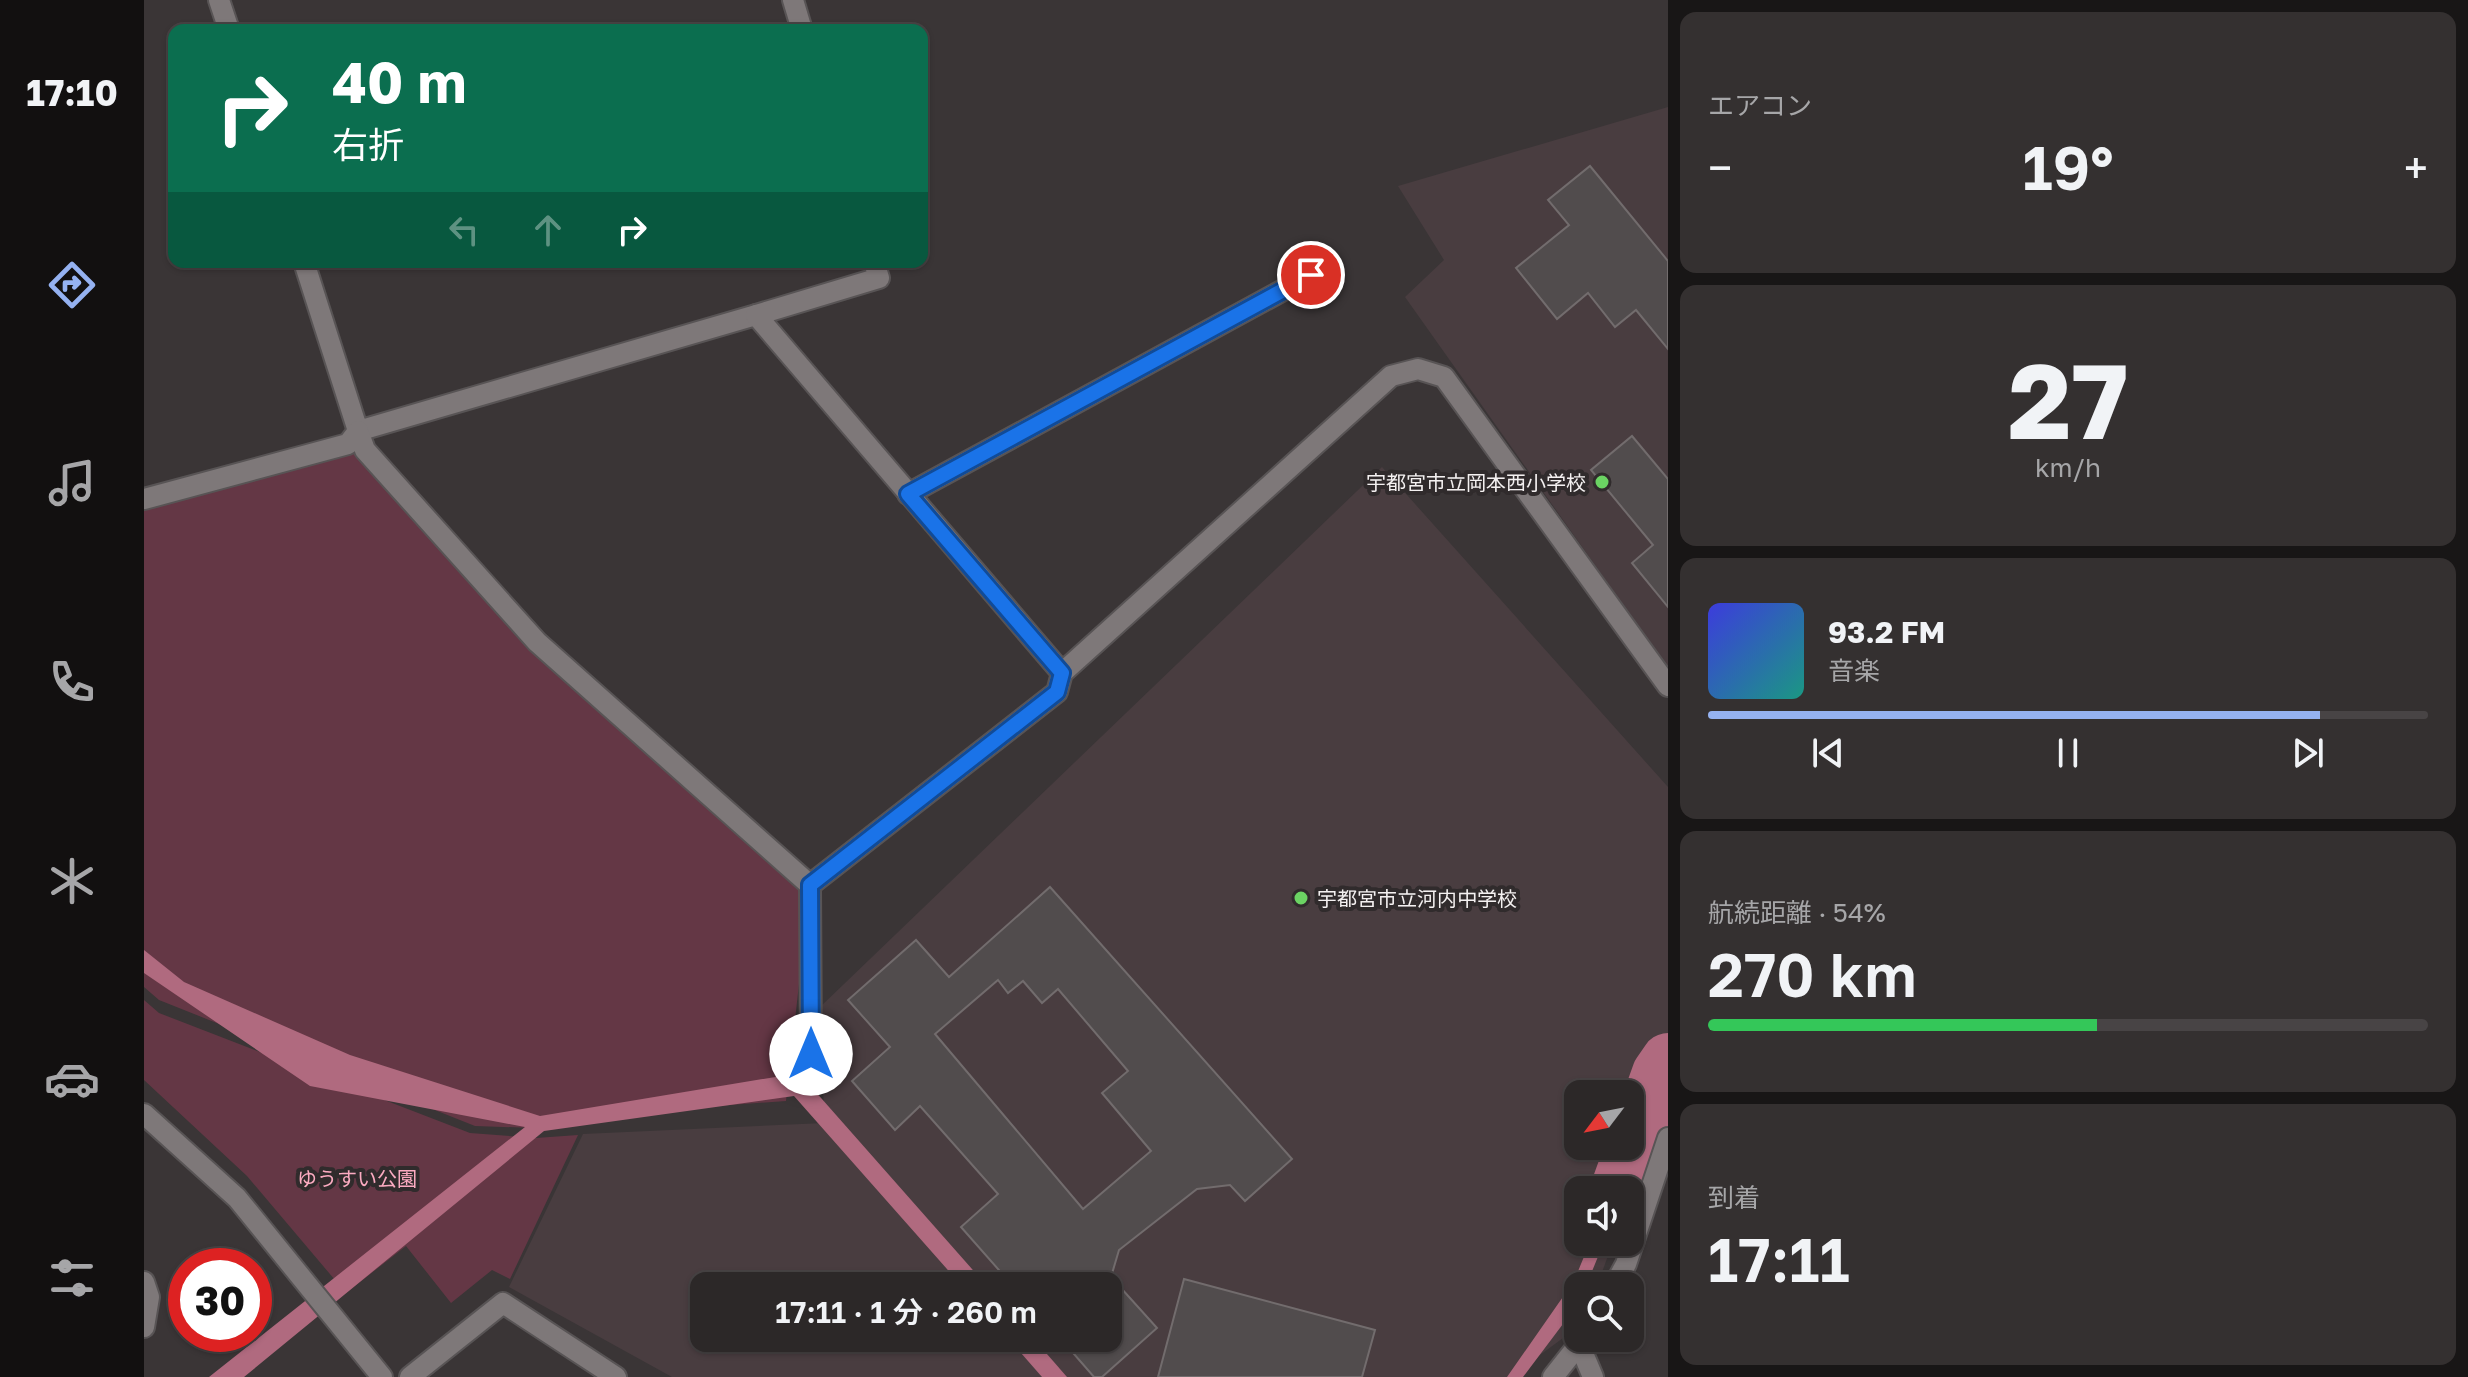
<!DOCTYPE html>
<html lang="ja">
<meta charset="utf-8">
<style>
body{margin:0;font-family:"Golos Text","Noto Sans JP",sans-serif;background:#343030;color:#f1f3f6;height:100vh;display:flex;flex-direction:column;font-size:30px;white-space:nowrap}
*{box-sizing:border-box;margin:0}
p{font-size:26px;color:#a6a6a8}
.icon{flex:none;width:44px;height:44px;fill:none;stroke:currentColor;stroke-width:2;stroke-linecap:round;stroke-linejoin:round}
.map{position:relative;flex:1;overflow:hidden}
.details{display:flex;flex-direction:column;gap:12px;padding:12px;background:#181616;width:800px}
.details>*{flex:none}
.top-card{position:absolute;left:24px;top:24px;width:760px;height:244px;border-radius:16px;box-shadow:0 2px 6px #0004,0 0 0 2px #484445;background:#0b6e4f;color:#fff;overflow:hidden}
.needle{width:52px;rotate:238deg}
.controls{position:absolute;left:1420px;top:1080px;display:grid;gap:16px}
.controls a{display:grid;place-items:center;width:80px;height:80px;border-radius:16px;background:#2c2828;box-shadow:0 2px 6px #0004,0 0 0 2px #484445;font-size:40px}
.speed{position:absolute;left:24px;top:1248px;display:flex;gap:16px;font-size:40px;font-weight:700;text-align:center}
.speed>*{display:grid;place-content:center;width:104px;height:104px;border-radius:50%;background:#2c2828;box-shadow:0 2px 6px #0004,0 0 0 2px #484445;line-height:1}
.speed .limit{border:12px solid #d22;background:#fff;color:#111}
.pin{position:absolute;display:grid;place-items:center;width:68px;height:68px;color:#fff;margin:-34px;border:4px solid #fff;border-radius:50%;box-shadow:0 2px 8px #0007}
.me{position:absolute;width:88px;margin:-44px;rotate:0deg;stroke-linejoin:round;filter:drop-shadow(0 0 6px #0008)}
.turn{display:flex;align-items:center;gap:28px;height:168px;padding:0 32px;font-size:36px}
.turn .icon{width:104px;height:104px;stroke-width:2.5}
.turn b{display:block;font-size:56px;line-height:68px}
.lanes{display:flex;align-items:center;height:76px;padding:0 32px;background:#0003;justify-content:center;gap:40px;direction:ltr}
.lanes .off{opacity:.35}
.big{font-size:60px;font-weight:600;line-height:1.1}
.details .card{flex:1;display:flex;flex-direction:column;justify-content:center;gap:12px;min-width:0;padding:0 28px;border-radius:16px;background:#343030}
.details .dial{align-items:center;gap:0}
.dial b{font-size:104px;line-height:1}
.song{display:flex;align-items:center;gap:24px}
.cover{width:96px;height:96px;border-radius:12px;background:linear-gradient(135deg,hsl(240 70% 55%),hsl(170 70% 35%))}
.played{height:8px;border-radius:4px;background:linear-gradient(90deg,#95b2f1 85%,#484445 85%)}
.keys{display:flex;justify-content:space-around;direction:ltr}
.heat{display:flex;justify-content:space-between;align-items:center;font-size:44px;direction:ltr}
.charge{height:12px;border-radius:6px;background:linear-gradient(90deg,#34c759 54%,#484445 0)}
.trip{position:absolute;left:546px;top:1272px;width:432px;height:80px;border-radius:16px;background:#2c2828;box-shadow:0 2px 6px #0004,0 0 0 2px #484445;font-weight:600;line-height:80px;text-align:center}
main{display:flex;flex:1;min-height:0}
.dock{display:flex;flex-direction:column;width:144px;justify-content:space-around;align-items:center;background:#121010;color:#a6a6a8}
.dock .icon{width:56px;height:56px}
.dock .on{color:#95b2f1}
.dock b{font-size:36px;color:#f1f3f6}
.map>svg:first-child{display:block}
.built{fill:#493d40;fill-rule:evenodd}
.green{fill:#643745}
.water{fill:#b06a7f}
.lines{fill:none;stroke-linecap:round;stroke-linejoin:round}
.river{stroke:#b06a7f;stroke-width:54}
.building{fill:#514c4d;stroke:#726c6d;stroke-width:2;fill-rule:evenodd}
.street-casing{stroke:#585455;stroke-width:24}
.secondary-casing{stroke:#585455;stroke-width:24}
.street{stroke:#7e7879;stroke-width:20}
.secondary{stroke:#7e7879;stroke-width:20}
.route-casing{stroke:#114b97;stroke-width:20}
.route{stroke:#1a73e8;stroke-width:14}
.poi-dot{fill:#6bd363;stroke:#302b2c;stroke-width:3}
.labels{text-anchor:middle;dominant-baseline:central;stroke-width:8;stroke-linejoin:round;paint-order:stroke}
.poi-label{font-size:20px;fill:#f4f1f1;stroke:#302b2c;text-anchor:end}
.park-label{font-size:20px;fill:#fbabc1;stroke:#302b2c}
</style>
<main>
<nav class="dock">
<b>17:10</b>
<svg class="icon on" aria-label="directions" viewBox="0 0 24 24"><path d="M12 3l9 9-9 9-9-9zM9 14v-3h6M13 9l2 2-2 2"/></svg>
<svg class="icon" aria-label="music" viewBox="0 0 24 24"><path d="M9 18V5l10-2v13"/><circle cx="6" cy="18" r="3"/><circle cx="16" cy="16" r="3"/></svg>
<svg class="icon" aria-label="phone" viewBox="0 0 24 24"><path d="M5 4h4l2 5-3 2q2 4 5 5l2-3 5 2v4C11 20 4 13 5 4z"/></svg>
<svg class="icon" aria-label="climate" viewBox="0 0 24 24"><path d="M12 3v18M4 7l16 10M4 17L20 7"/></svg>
<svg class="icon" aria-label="car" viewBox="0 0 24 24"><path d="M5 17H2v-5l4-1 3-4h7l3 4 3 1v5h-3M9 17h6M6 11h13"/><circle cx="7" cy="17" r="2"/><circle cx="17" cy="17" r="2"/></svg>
<svg class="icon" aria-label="filters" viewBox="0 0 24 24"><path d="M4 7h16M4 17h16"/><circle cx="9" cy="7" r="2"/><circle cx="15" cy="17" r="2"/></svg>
</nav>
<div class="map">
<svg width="1524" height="1377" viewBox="0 0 1524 1377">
<rect width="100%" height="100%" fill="#3a3536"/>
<g class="built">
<polygon points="1524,107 1524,668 1261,297 1300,260 1254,186"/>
<path d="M1238,467L1524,787V1081L1486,1191L1434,1190V1242H1469L1453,1286H1434V1327L1366,1377H528L365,1287L439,1134L681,1123L674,1009ZM1434,1094H1486V1146H1434ZM560,1286H964V1338H560Z"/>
</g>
<g class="green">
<polygon points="204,444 221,450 393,642 666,885 642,1101 503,1111 390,1128 331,1126 15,1000 0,987 0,499"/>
<polygon points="0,1000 15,1013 326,1133 392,1138 434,1135 366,1279 348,1270 307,1303 262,1246 202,1293 103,1176 0,1080"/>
</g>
<g class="water">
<polygon points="0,950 40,982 206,1055 396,1116 655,1073 843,1286 818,1286 650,1096 400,1131 100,1377 65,1377 381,1127 166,1086 0,973"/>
<polygon points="1524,1053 1524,1091 1482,1190 1467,1190"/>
<polygon points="1446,1242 1460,1242 1442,1286 1434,1286 1434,1304 1379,1377 1363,1377 1430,1281"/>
<polygon points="864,1338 889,1338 923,1377 898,1377"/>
</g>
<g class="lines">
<polyline class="river" points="1473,1190 1515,1073 1524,1060"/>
</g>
<g class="building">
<polygon points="1446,166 1524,261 1524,349 1492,310 1471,327 1444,293 1413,319 1372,268 1425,225 1404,200"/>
<polygon points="1488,436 1524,479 1524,607 1488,563 1509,545 1447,470"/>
<path d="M906,887L1148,1159L1101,1201L1086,1185L1053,1189L975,1250L967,1277L1013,1328L958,1377H950L916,1338H964V1286H869L817,1227L854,1194L776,1106L751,1130L708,1081L746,1047L704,1000L772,940L805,977ZM854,980L864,993L879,981L898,1003L914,989L984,1071L958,1093L1007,1151L939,1209L791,1034Z"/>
<polygon points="1040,1279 1231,1330 1218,1377 1014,1377"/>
</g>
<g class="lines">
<g class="street-casing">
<g id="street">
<polyline points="75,0 85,30"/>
<polyline points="649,0 658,30"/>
<polyline points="160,262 214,431 612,315"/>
<polyline points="730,262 735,278 612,315 918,673"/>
<polyline points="764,494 1167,275"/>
<polyline points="0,499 204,444 214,431 221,450 393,642 666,885 667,1054"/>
<polyline points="666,885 913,692 918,673 1247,376 1274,369 1300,377 1524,686"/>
<polyline points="0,1282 5,1297 0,1327"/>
<polyline points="1470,1286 1482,1264 1524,1138"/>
<polyline points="1436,1346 1449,1377"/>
<polyline points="266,1377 359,1303 472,1377"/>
<polyline points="1409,1377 1440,1338"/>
</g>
</g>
<g class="secondary-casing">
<polyline id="secondary" points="0,1114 93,1198 238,1377"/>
</g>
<use href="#street" class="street"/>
<use href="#secondary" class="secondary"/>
</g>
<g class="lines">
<g class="route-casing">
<polyline id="route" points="667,1054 666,885 913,692 918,673 764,494 1167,275"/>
</g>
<use href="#route" class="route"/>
</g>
<g class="poi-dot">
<circle cx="1458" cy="482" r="8"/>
<circle cx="1157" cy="898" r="8"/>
</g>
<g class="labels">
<g class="poi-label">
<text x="1442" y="482">宇都宮市立岡本西小学校</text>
<text x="1173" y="898" text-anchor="start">宇都宮市立河内中学校</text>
</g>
<g class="park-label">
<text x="213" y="1178">ゆうすい公園</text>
</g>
</g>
</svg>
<div class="controls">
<a><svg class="needle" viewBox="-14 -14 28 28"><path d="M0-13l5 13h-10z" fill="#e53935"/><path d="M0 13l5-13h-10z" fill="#a6a6a8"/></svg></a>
<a><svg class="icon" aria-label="sound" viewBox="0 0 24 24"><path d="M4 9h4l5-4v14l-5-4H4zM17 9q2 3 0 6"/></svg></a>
<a><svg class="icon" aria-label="search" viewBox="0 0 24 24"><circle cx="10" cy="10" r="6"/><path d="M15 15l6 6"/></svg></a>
</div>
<div class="speed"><div class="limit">30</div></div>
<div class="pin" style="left:1167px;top:275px;background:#d93025"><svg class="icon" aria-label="arrive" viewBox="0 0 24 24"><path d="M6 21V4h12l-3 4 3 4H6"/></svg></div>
<svg class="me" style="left:667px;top:1054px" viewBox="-20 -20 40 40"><circle r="19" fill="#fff"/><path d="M0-13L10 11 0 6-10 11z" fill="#1a73e8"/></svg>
<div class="trip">17:11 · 1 分 · 260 m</div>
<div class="top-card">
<div class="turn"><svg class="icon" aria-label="right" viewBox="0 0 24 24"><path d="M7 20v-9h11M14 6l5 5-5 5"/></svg><div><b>40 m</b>右折</div></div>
<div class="lanes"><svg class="icon off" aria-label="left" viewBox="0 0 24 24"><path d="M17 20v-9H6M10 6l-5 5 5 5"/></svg><svg class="icon off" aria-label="ahead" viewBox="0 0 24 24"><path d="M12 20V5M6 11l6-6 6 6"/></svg><svg class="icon" aria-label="right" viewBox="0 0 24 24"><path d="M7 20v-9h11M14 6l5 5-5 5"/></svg></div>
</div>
</div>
<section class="details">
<div class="card"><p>エアコン</p>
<div class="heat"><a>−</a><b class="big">19°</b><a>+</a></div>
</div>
<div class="card dial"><b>27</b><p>km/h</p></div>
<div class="card">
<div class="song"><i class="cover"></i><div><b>93.2 FM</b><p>音楽</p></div></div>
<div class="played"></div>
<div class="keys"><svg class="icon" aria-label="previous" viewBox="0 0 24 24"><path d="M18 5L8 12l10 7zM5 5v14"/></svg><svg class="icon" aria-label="pause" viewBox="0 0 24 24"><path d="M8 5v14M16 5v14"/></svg><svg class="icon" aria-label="next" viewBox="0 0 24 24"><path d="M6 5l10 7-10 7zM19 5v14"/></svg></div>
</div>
<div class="card"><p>航続距離 · 54%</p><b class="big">270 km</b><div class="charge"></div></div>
<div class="card"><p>到着</p><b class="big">17:11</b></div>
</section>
</main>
